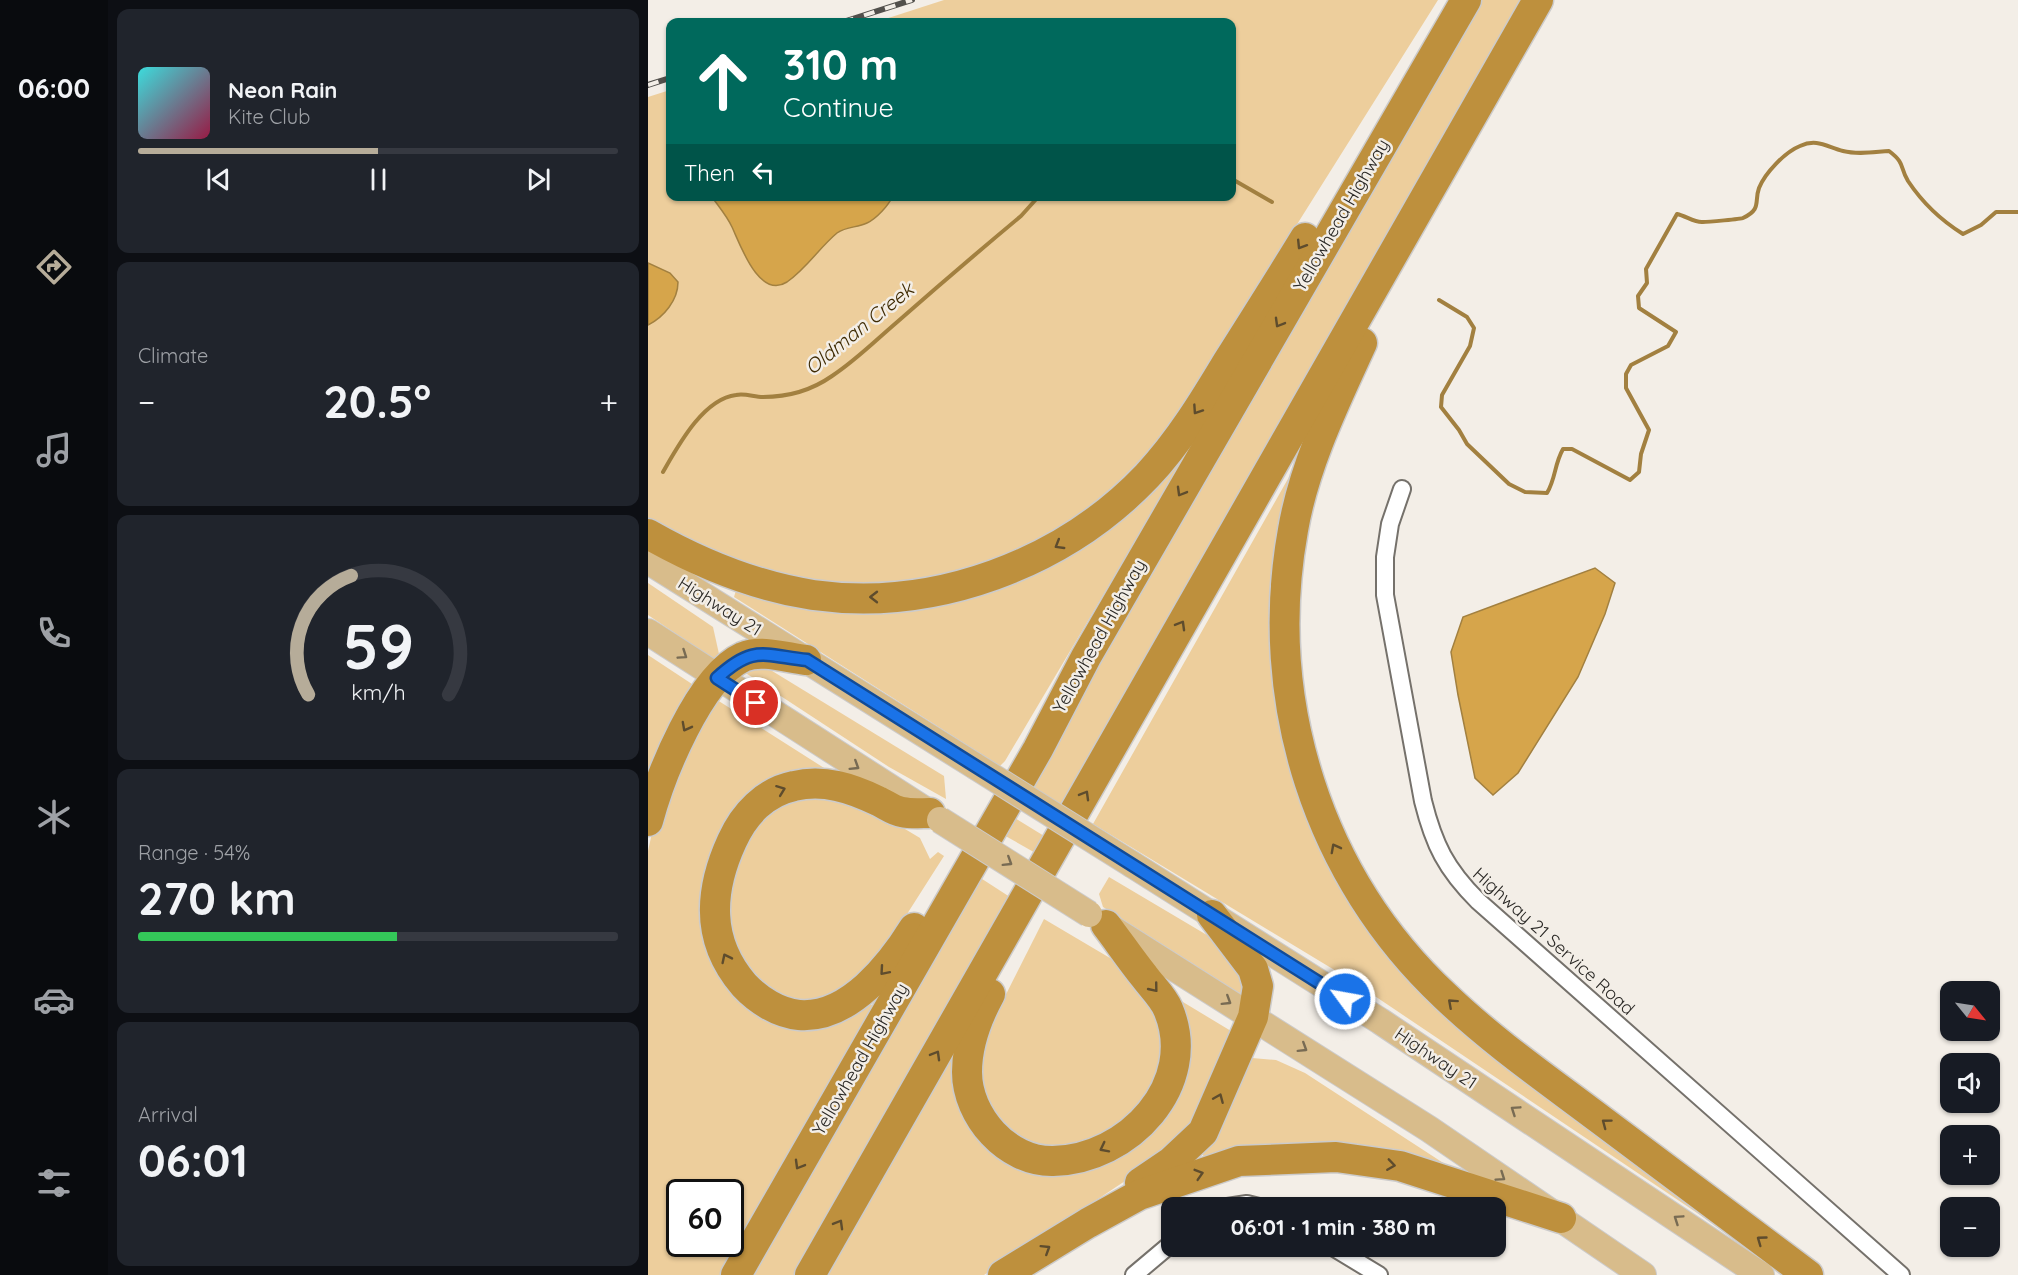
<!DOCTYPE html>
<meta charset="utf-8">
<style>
body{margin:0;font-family:Quicksand,sans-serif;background:#20242c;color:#f1f3f6;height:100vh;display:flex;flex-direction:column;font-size:22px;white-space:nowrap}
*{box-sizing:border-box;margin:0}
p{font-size:20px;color:#9ea1a6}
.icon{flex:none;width:33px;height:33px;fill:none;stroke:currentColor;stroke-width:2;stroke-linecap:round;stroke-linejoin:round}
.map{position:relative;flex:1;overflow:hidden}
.sheet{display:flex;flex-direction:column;gap:9px;padding:9px;background:#0d0f14;width:540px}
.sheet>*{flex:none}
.hud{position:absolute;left:18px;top:18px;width:570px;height:183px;border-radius:12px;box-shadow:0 2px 4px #0004;background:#00695c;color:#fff;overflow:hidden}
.needle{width:39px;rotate:120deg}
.fabs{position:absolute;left:1292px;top:981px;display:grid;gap:12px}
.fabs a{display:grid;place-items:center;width:60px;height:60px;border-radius:12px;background:#171b24;box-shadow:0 2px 4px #0004;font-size:30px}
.speed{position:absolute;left:18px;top:1179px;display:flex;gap:12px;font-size:30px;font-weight:700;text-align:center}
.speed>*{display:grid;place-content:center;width:78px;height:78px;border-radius:50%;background:#171b24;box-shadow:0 2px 4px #0004;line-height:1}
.speed .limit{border:3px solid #111;border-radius:9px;background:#fff;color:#111}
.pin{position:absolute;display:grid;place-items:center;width:51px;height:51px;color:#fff;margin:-26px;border:3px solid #fff;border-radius:50%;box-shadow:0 2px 6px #0007}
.me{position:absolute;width:66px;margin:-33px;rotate:302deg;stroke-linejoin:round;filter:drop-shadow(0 0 4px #0008)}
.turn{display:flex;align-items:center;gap:21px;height:126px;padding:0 18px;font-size:27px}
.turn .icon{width:78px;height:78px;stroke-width:2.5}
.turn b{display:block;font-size:42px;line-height:51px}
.then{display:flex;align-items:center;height:57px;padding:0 18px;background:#0003;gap:12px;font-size:22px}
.big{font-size:45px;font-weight:800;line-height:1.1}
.sheet .widget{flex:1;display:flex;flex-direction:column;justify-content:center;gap:9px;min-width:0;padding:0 21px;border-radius:12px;background:#20242c}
.sheet .dial{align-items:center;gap:0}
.dial svg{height:156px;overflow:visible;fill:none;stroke:#363941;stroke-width:7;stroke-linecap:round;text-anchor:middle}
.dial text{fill:#f1f3f6;stroke:none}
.song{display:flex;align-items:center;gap:18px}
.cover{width:72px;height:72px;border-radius:9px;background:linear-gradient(135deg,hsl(180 70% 55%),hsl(340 70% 35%))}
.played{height:6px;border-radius:3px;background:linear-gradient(90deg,#b6ac99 50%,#363941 50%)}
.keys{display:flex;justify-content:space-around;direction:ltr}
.heat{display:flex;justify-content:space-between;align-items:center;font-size:33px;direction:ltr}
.charge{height:9px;border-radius:4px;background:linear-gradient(90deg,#34c759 54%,#363941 0)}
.trip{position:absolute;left:513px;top:1197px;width:345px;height:60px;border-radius:12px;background:#171b24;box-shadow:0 2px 4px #0004;font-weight:800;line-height:60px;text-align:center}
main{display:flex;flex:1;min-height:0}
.tabs{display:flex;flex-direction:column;width:108px;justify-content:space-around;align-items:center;background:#090b0e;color:#9ea1a6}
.tabs .icon{width:42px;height:42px}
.tabs .active{color:#b6ac99}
.tabs b{font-size:27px;color:#f1f3f6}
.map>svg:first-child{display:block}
.green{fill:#edce9c;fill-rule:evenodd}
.water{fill:#d6a54b;stroke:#a28040;stroke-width:1.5}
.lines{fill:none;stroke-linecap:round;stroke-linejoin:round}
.stream{stroke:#a28040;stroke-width:4}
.minor-casing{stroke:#75716b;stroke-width:20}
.primary-casing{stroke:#cccbcb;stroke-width:28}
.motorway-casing{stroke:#cccbcb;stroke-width:33}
.minor{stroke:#fff;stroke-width:16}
.primary{stroke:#d8bc8b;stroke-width:26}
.motorway{stroke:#be903d;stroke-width:30}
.rail-casing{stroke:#52504c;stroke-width:6}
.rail{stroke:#f3eee7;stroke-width:4;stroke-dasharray:11;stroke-linecap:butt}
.primary-bridge-casing{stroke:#cccbcb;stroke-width:28;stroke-linecap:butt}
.primary-bridge{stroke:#d8bc8b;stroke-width:26}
.oneway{stroke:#5e4c2d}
.oneway2{stroke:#786b53}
.route-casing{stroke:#114b97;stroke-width:15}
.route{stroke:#1a73e8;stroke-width:10}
.labels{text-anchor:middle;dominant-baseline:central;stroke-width:5;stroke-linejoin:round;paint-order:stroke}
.street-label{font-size:18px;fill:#2a2825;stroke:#f3eee7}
.water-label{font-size:20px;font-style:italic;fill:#3e2a02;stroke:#f3eee7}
</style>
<main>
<nav class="tabs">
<b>06:00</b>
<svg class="icon active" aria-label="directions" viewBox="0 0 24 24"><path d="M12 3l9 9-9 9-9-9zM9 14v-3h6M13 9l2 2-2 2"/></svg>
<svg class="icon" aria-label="music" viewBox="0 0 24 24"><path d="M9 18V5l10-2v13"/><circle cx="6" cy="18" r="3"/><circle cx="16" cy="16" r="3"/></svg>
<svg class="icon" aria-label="phone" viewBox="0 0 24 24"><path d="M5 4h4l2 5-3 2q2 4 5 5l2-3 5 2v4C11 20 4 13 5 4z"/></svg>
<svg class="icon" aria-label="climate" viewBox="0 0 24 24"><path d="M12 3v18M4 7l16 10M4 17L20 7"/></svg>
<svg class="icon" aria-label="car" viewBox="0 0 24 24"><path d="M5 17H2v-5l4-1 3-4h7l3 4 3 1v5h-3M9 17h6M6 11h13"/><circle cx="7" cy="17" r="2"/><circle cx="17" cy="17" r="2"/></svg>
<svg class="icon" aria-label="filters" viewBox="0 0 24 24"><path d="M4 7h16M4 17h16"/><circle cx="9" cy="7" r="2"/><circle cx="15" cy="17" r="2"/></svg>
</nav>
<section class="sheet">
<div class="widget">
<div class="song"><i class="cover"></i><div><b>Neon Rain</b><p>Kite Club</p></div></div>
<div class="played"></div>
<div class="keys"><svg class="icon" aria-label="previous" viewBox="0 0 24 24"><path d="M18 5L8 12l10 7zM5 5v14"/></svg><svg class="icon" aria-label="pause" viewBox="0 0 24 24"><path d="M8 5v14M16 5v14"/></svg><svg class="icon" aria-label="next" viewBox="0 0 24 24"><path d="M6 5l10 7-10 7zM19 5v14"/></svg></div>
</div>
<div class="widget"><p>Climate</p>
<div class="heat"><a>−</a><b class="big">20.5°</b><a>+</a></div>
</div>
<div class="widget dial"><svg viewBox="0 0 100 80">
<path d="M14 69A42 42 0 1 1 86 69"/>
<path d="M14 69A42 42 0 0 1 36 8" stroke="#b6ac99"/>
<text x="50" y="56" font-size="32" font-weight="700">59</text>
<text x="50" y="72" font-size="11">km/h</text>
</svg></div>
<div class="widget"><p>Range · 54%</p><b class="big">270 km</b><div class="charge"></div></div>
<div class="widget"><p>Arrival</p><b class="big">06:01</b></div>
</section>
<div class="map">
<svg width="1370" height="1275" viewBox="0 0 1370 1275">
<rect width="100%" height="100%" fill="#f3eee7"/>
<g class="green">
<path d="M296,0H790L521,428C436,528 346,584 212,584C185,584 157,584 130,577C116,573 102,565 88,560C59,547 29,535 0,523V97L22,90V196H584V22H228Z"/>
<polygon points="830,0 875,0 417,807 382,786"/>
<polygon points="602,347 357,761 352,766 86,597 89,587 174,604 409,556"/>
<polygon points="641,477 629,549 630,682 718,921 1068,1223 1067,1225 703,980 445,824"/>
<polygon points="0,583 65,627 71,654 67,660 0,615"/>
<polygon points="0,655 47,686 0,783"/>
<polygon points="116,666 296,776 298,799 241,767 93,670"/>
<path d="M66,698L184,773L70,839L95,1001L226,1005L74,1275H0V851L8,815ZM32,1192H82V1244H32Z"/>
<polygon points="171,793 227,811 272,838 282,859 290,852 296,856 224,969 177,999 152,1002 110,990 88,965 76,871 120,809"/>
<polygon points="365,817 401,839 391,855 354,834"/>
<polygon points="331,877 365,899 146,1275 101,1275"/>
<polygon points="461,877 569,941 584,954 597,992 591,993 455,907 451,894"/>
<polygon points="396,919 462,958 491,980 521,1044 494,1111 444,1144 389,1151 351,1123 334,1085 332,1060 339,1032"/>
<polygon points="525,996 583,1031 541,1130 483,1177 336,1275 177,1275 302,1055 308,1059 379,1169 521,1108"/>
<polygon points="604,1058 628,1060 657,1073 803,1168 558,1160 553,1152 595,1066"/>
</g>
<g class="water">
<path d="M64,197V196L244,197C241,205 228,219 219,223C209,228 199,226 189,233C171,248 159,268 139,282C111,300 92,244 84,227C79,216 71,207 64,197Z"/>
<path d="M0,263L22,273L30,282C30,300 16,317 0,325Z"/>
<polygon points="947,568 967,583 957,614 930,677 870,773 845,795 827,778 810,695 803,652 815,617"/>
</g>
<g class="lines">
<g class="stream">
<polyline points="584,179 624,202"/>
<path d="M791,300L819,317L826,328L822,346L794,395L793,407L811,430L819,444L861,484L877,492L899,493C908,478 906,465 915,449H924L982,480L991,472L993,454L1001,430L978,388V374L983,365L1020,346L1028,332L991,308L990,296L999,283L998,269L1029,214C1038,216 1047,223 1055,222C1060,222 1093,219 1095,218C1114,209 1106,202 1111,188C1117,173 1137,152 1152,146C1169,138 1179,147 1195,151C1210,155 1226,152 1241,151C1258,164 1251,166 1260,181C1274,202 1294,221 1315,234L1333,225L1348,212H1370"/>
<path d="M15,472C30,446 55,399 88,395C97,393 106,397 115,397C141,397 164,390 184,376C207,361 227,341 248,323C289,287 331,251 373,216L391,196"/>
</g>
<g class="minor-casing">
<g id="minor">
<path d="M754,489L742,524L737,557V595L775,801C786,845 798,869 830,901L1253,1275"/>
<polyline points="573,1208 599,1204 615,1208"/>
<polyline points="683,1246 731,1275"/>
<polyline points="486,1275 524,1243"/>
</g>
</g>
<g class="primary-casing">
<g id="primary">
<polyline points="0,561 327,766"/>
<polyline points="0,632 285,815"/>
<polyline points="485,865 732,1021 1113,1275"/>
<polyline points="463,928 781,1129 995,1275"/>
</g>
</g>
<g class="motorway-casing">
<g id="motorway">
<path d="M714,343C687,402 656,465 645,530C614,701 670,877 797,996C845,1042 900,1080 953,1120C1022,1172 1091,1224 1160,1275"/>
<path d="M0,534C51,563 107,586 165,595C287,612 415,564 499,476C531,442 556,401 580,361C606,320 632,279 657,238"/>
<path d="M0,821C12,776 51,677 95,657C114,649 139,658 158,660"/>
<path d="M266,928C243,965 201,1019 151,1015C130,1013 110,1000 96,985C58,941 61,891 84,841C96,814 117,792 146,786C176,779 203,788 230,801C237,804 246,811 254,812C263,814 273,813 282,813"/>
<path d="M342,994C329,1018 319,1044 319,1072C319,1116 359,1162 405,1161C480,1160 552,1084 520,1009C515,997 504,987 496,976C483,960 471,942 458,925"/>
<polyline points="492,1183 523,1162 555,1132 605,1017 610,986 605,969 564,915"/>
<polyline points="88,1275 390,749 438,657 818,0"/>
<polyline points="162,1275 890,0"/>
<polyline points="355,1275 440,1223 491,1195 591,1161 688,1157 752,1166 913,1218"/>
</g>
</g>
<use href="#minor" class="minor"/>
<use href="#primary" class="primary"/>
<use href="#motorway" class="motorway"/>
<g class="rail-casing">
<g id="rail">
<polyline points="195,22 264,0"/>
<polyline points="0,85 22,78"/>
</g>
</g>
<use href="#rail" class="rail"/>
<g class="primary-bridge-casing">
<g id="primary-bridge">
<polyline points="327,766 485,865"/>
<polyline points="292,820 441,914"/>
</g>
</g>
<use href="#primary-bridge" class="primary-bridge"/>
</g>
<defs><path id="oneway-chevron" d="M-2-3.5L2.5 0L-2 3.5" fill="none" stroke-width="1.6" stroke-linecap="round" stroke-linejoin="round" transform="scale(1.5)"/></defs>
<g class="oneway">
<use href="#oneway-chevron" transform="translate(653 245) rotate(122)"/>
<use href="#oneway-chevron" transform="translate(631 323) rotate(120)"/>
<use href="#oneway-chevron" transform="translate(549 410) rotate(124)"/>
<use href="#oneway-chevron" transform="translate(533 492) rotate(120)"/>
<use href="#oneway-chevron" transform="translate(411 545) rotate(149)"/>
<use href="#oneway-chevron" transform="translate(226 597) rotate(180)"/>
<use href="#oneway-chevron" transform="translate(533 625) rotate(-60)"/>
<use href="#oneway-chevron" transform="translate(38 727) rotate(118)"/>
<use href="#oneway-chevron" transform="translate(133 790) rotate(-21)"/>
<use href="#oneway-chevron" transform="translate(437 795) rotate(-60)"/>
<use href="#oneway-chevron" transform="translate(687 848) rotate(-118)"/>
<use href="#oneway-chevron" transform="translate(78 958) rotate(-116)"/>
<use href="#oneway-chevron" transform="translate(236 971) rotate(131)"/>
<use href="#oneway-chevron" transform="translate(506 988) rotate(51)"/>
<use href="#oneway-chevron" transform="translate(804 1003) rotate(-138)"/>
<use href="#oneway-chevron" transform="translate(288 1055) rotate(-60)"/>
<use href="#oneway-chevron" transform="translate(571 1098) rotate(-67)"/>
<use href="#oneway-chevron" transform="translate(958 1123) rotate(-143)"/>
<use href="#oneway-chevron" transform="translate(456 1148) rotate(153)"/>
<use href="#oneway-chevron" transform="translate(151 1165) rotate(120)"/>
<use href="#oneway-chevron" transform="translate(743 1165) rotate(8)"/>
<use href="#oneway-chevron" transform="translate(551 1174) rotate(-17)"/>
<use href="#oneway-chevron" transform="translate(191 1224) rotate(-60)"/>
<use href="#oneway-chevron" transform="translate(1113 1240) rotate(-144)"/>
<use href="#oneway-chevron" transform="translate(398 1249) rotate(-32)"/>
</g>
<g class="oneway2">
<use href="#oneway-chevron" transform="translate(35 655) rotate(34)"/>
<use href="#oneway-chevron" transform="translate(207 766) rotate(32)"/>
<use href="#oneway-chevron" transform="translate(360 862) rotate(32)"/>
<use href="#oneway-chevron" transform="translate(579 1001) rotate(32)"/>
<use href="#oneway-chevron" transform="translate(655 1048) rotate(32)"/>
<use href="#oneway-chevron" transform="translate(867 1110) rotate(-146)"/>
<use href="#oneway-chevron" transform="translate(853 1177) rotate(34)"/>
<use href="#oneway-chevron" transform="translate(1030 1219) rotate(-146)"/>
</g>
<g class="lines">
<g class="route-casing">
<path id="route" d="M108,703L69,678C105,645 114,655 159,660L697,999"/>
</g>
<use href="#route" class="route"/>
</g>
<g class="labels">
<g class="street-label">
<text transform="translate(693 215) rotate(-60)">Yellowhead Highway</text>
<text transform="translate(72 606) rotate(32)">Highway 21</text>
<text transform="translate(451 636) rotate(-61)">Yellowhead Highway</text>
<text transform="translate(906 941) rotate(42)">Highway 21 Service Road</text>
<text transform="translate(788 1058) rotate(34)">Highway 21</text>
<text transform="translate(212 1059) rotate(-60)">Yellowhead Highway</text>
</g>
<g class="water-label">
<text transform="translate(211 328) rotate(-39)">Oldman Creek</text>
</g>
</g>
</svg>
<div class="fabs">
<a><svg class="needle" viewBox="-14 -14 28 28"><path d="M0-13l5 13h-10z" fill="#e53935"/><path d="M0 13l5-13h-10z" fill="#9ea1a6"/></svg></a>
<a><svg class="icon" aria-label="sound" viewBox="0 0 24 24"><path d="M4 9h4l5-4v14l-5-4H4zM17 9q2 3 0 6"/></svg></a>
<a>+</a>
<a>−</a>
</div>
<div class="speed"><div class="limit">60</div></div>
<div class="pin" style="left:108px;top:703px;background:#d93025"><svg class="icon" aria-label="arrive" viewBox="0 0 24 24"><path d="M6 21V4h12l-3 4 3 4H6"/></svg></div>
<svg class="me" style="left:697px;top:999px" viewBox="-20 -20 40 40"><circle r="17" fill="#1a73e8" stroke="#fff" stroke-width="3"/><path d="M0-11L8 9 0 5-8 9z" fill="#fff"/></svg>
<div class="trip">06:01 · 1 min · 380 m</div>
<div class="hud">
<div class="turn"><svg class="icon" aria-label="ahead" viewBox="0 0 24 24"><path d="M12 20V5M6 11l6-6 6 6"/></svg><div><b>310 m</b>Continue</div></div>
<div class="then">Then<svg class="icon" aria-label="left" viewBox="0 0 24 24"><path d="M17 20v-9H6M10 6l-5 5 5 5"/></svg></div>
</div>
</div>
</main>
